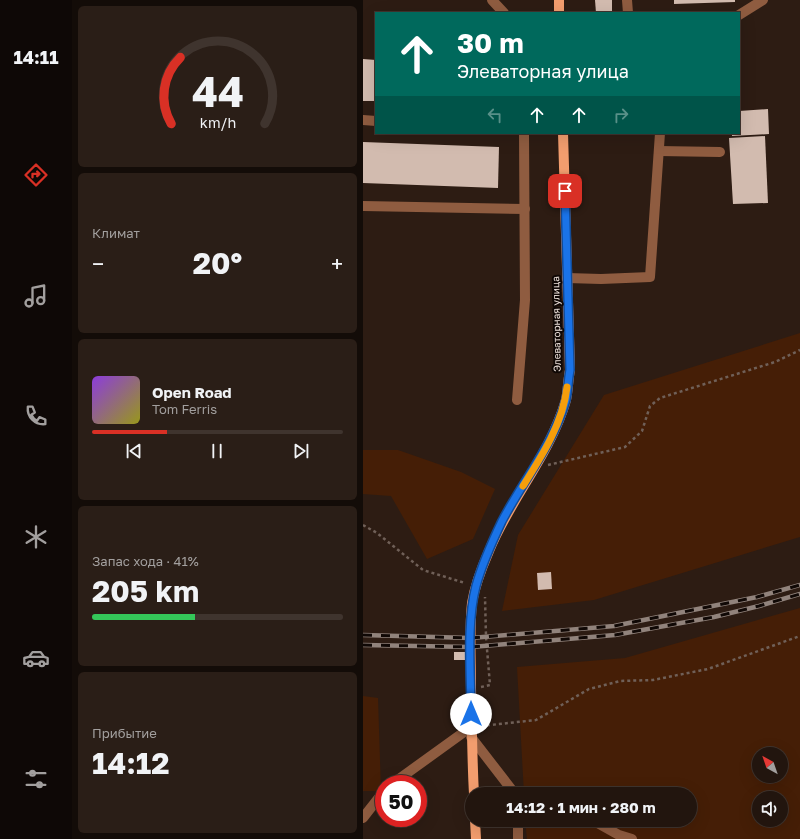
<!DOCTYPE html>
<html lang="ru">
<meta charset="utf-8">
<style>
body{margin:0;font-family:"Golos Text",sans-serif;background:#2a1e17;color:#f1f3f6;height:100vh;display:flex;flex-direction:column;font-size:15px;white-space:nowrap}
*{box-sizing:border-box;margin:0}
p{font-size:13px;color:#a29f9e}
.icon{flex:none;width:22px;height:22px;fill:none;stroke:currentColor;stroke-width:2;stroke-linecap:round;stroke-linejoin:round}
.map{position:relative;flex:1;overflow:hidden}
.details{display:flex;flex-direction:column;gap:6px;padding:6px;background:#130c08;width:291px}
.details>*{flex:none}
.top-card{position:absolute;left:12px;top:12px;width:365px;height:122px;border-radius:0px;box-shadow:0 4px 16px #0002,0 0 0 1px #3f342e;background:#00695c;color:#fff;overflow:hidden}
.needle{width:26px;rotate:320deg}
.buttons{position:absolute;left:389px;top:747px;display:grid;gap:8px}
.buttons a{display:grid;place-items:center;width:36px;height:36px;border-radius:50%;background:#22150e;box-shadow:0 4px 16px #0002,0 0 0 1px #3f342e;font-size:20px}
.speed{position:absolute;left:12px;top:775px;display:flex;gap:8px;font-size:20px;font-weight:700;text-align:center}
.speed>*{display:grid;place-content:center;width:52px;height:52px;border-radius:50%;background:#22150e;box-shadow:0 4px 16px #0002,0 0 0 1px #3f342e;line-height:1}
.speed .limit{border:6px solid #d22;background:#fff;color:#111}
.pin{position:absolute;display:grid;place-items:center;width:34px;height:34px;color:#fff;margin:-17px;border-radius:8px;box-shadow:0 2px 6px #0006}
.me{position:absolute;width:44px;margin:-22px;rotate:0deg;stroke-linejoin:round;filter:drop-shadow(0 0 3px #0008)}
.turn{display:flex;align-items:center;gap:14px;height:84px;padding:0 16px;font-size:18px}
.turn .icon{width:52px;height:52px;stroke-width:2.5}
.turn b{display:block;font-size:28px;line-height:34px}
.lanes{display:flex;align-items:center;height:38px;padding:0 16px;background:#0003;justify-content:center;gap:20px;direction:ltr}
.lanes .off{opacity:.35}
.big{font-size:30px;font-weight:700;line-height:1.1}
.details .tile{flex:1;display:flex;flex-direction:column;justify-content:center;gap:6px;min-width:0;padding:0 14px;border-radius:6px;background:#2a1e17}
.details .dial{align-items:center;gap:0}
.dial svg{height:104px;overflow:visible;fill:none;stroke:#3f342e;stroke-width:7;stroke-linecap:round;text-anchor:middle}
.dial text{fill:#f1f3f6;stroke:none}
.song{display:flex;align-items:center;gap:12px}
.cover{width:48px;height:48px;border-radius:6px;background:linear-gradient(135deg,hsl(270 70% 55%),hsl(60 70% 35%))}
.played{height:4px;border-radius:2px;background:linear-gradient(90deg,#d93025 30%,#3f342e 30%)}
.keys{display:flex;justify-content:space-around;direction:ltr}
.heat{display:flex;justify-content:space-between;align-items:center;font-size:22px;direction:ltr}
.charge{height:6px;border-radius:3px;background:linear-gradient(90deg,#34c759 41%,#3f342e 0)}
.trip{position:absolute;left:102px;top:787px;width:232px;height:40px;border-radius:20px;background:#22150e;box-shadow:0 4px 16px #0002,0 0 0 1px #3f342e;font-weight:700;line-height:40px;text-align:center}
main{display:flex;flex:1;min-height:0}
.menu{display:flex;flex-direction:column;width:72px;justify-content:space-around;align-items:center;background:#0e0806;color:#a29f9e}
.menu .icon{width:28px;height:28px}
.menu .current{color:#d93025}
.menu b{font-size:18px;color:#f1f3f6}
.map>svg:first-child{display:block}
.green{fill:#451e06;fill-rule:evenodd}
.building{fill:#d2bbaf}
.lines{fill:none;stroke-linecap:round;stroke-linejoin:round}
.path{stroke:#706058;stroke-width:2.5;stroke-dasharray:3 3;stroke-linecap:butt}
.minor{stroke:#8f5c40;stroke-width:10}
.major{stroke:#f29d6e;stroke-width:10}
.rail-casing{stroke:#91837c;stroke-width:4.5}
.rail{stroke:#100805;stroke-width:3;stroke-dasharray:9;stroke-linecap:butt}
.route-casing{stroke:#114b97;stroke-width:10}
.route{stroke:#1a73e8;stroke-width:7}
.slow{stroke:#f59e0b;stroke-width:7}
.labels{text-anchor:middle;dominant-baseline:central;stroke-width:4;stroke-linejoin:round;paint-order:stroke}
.street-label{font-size:10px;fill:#eaded8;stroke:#100805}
</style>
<main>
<nav class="menu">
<b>14:11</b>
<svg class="icon current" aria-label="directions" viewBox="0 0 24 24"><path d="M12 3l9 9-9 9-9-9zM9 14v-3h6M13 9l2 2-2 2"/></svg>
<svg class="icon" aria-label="music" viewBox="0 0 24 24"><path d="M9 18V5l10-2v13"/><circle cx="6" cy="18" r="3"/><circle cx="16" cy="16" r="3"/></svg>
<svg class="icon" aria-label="phone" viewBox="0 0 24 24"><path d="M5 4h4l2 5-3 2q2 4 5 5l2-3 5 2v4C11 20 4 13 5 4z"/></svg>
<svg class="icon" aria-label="climate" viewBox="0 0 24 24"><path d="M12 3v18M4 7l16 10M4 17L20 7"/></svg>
<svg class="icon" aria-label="car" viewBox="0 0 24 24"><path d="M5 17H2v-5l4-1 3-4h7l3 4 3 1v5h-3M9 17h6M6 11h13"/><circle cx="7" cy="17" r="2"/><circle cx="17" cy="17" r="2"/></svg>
<svg class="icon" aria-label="filters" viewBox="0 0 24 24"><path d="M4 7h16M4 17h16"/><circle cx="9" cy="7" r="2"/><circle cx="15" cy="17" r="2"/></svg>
</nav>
<section class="details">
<div class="tile dial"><svg viewBox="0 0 100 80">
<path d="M14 69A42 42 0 1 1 86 69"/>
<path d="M14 69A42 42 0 0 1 21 18" stroke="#d93025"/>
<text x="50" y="56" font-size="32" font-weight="700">44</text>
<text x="50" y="72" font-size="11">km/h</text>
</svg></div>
<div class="tile"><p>Климат</p>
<div class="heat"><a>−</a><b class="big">20°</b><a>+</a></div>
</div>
<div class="tile">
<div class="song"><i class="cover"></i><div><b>Open Road</b><p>Tom Ferris</p></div></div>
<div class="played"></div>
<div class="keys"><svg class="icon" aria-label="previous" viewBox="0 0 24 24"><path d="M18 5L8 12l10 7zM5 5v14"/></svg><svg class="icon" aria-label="pause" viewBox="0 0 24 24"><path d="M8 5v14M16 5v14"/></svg><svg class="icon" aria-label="next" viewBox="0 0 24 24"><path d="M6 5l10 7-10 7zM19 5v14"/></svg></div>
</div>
<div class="tile"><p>Запас хода · 41%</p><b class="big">205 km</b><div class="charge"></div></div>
<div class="tile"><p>Прибытие</p><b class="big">14:12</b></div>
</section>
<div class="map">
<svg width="437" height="839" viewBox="0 0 437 839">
<rect width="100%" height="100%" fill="#2d1c13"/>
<g class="green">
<polygon points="437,333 437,537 231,600 139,611 155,535 241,395"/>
<polygon points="0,450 35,450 98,472 132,489 110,539 64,559 28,496 0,494"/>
<path d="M437,608V839H164L162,820H327V794H161L154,667L262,658ZM396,754H418V776H396ZM396,798H418V820H396Z"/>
<polygon points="0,696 15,698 18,791 0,791"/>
</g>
<g class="building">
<polygon points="232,0 249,0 249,13 233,13"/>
<polygon points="311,0 372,0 372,2 311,4"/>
<polygon points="0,59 13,60 13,101 0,101"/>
<polygon points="405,109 406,134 369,136 369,133 376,133 376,111"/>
<polygon points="402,136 405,203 370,204 366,138"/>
<polygon points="0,142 136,147 135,188 0,183"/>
<polygon points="188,572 189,589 175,590 174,573"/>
<rect x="91" y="652" width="11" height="8"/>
</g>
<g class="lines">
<g class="path">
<polyline points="185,465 262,447 279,431 287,406 297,398 412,362 437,350"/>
<polyline points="0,525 14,533 60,570 102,583"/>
<polyline points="118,687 127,685 123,637 122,597"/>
<polyline points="118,726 173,720 226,689 257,681 290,680 345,669 437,636"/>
</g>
<g class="minor">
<polyline points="129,0 141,13"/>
<polyline points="264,0 265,13"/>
<polyline points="376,15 400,0"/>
<polyline points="0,120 13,121"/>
<polyline points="296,151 357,152"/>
<polyline points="0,206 162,209"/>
<polyline points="204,278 238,279 287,277 297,133"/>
<polyline points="154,400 162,300 161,133"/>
<polyline points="108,737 152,794"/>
<polyline points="29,784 108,727"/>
<polyline points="0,818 21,791"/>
<polyline points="155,820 155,839"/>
<polyline points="229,820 256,835 269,839"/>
</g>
<g class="major">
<polyline points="196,0 196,13"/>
<path d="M111,794C109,759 109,723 108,688C108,660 106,631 109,603C112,585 119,567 126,551C147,499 187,455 203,400C205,391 205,380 207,370L200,133"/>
<polyline points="112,820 113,839"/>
</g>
<g class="rail-casing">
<g id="rail">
<polyline points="0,635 108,638 251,626 394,597 437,585"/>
<polyline points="0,645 108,647 252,635 351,617 396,606 437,594"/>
</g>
</g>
<use href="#rail" class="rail"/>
</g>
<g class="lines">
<g class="route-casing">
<path id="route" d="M108,714C108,675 103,624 113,586C119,564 129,542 139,521C160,481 190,445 203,400C205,391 205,380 207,370L202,191"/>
</g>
<use href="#route" class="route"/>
<path class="slow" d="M160,486C179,456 200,423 204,387"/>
</g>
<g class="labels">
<g class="street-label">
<text transform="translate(193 324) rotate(-91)">Элеваторная улица</text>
</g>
</g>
</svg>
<div class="buttons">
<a><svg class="needle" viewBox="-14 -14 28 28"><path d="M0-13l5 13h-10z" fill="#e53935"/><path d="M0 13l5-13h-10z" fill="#a29f9e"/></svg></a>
<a><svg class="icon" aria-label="sound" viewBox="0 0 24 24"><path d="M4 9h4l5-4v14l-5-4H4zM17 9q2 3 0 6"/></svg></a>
</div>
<div class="speed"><div class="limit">50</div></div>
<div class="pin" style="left:202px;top:191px;background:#d93025"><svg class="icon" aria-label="arrive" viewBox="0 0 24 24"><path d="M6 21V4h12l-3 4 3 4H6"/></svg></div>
<svg class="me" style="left:108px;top:714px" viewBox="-20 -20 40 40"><circle r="19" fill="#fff"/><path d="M0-13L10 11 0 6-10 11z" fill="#1a73e8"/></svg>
<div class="trip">14:12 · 1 мин · 280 m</div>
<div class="top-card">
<div class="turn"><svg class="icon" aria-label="ahead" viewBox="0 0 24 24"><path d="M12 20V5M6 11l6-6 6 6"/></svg><div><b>30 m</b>Элеваторная улица</div></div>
<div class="lanes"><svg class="icon off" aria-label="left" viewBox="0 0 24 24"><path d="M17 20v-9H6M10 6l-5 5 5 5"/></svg><svg class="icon" aria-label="ahead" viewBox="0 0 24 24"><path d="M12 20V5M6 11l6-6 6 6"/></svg><svg class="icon" aria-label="ahead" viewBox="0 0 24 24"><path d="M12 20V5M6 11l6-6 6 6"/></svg><svg class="icon off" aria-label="right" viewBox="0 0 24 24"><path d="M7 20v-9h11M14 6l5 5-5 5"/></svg></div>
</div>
</div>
</main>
